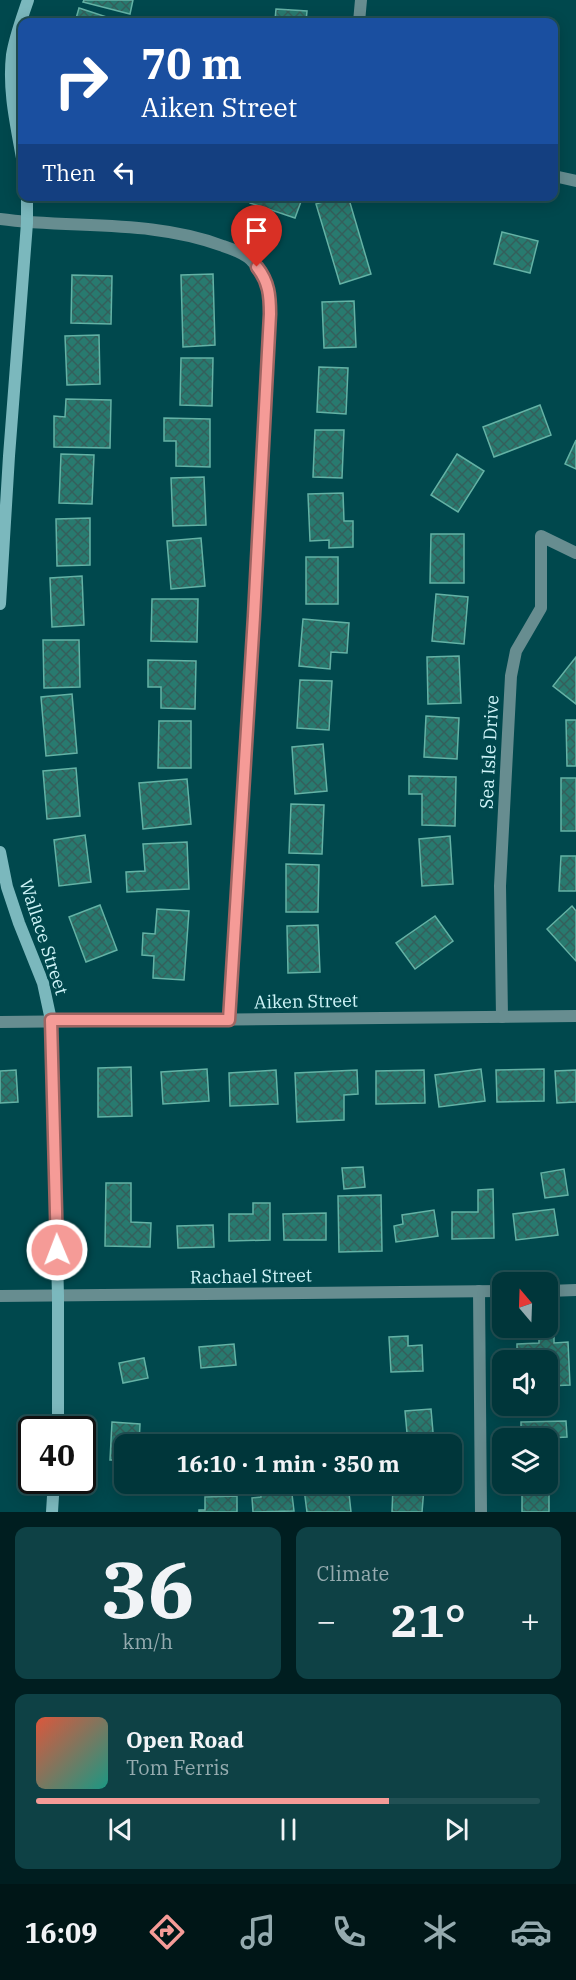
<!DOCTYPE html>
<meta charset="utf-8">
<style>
body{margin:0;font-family:"IBM Plex Serif",serif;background:#0e4145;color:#f1f3f6;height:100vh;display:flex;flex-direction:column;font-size:22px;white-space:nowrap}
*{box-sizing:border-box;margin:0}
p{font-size:20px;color:#95abaf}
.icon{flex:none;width:33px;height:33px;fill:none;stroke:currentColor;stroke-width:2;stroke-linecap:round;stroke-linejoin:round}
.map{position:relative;height:1512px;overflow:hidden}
.sheet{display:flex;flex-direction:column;gap:15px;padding:15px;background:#001e20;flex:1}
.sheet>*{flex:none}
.top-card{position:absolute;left:18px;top:18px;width:540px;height:183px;border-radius:12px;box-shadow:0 3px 15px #0003,0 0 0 2px #225054;background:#1a4fa0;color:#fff;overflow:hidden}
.needle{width:39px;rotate:341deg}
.controls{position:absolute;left:492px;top:1272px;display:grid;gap:12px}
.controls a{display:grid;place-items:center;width:66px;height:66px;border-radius:12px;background:#00363a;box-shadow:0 3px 15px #0003,0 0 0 2px #225054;font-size:30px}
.speed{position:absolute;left:18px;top:1416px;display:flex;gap:12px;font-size:30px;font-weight:700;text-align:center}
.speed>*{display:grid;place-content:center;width:78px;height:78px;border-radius:50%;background:#00363a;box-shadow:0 3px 15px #0003,0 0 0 2px #225054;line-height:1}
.speed .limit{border:3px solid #111;border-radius:9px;background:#fff;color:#111}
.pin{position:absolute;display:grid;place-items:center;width:51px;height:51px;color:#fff;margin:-62px -26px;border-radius:50% 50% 50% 0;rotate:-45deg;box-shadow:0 0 6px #0007}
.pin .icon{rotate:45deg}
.me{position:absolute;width:66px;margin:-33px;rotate:359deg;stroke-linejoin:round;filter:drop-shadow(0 0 4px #0008)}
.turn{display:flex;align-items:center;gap:21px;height:126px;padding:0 24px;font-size:27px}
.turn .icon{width:78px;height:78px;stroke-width:2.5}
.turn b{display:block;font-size:42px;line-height:51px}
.then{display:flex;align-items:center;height:57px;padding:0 24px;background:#0003;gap:12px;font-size:22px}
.big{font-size:45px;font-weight:700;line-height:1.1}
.sheet .widget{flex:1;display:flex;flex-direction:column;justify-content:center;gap:9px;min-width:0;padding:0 21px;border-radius:12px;background:#0e4145}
.sheet .dial{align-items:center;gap:0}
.dial b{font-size:78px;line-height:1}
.song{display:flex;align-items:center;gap:18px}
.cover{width:72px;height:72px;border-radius:9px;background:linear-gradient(135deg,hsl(10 70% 55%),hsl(170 70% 35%))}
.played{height:6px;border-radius:3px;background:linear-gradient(90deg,#f59b97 70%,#225054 70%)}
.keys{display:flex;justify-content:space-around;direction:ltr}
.heat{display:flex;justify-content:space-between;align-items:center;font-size:33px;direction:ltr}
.sheet .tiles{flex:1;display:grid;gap:15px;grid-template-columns:1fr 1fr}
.widget:last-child{grid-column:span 2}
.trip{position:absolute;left:114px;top:1434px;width:348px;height:60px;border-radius:12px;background:#00363a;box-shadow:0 3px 15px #0003,0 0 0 2px #225054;font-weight:700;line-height:60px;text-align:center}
.menu{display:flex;height:96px;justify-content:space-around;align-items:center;background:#001617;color:#95abaf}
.menu .icon{width:42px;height:42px}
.menu .on{color:#f59b97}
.menu b{font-size:27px;color:#f1f3f6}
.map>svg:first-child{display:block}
.building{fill:url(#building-cross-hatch);stroke:#64b2a5;stroke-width:1.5}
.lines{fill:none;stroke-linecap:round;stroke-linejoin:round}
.street{stroke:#678d90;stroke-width:12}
.secondary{stroke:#7bb8bd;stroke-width:12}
.route-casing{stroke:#9f6562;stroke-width:15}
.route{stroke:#f59b97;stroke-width:10}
.labels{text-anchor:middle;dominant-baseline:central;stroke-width:6;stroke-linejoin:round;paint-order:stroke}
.street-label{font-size:18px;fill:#cef4f8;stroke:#00484d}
</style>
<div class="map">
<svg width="576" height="1512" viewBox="0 0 576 1512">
<defs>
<pattern id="building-cross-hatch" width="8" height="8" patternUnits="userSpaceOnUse" patternTransform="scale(1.5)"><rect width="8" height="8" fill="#287a6f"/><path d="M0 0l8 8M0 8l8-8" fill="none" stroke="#345f5b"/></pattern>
</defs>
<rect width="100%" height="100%" fill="#00484d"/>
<g class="building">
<polygon points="84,0 133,0 130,14 83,2"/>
<polygon points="79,8 119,21 119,22 75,22"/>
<polygon points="276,9 307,11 306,22 260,22 260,19 275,20"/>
<polygon points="252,196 303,196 295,218 250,203"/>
<polygon points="341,196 348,196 371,274 340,284 316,204"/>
<polygon points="502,232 538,241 530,273 494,264"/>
<polygon points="213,274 215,345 183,347 181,275"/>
<polygon points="72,275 112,276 111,324 71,323"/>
<polygon points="354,301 356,347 324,348 322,302"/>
<polygon points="99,335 100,384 67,385 65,336"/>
<polygon points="181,358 213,358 212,406 180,405"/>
<polygon points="319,367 348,368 346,414 317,412"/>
<polygon points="66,399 111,400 110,448 54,447 54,416 65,417"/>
<polygon points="540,405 551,435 494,457 483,427"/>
<polygon points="164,418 210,419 210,467 176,466 176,441 164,441"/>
<polygon points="315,430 344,430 342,478 313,477"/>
<polygon points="576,440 576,469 565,464"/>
<polygon points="61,454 94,455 92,504 59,503"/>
<polygon points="457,454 484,471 458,512 431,495"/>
<polygon points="204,477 206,525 173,526 171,478"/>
<polygon points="343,493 344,521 353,521 353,547 329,548 329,540 310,541 308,494"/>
<polygon points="90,518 90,565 57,566 56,519"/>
<polygon points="431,534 464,534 464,583 430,583"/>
<polygon points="201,538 205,586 171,589 167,541"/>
<rect x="306" y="557" width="32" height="47"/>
<polygon points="82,576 84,625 52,627 50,578"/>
<polygon points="436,594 468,597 464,644 432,641"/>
<polygon points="152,599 198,599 197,642 151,641"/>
<polygon points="303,619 349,623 347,653 331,652 330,669 299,666"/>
<polygon points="43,640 79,640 80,687 44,688"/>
<polygon points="459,656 461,703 428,704 427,657"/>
<polygon points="576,657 576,704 553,686"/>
<polygon points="148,660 196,661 195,709 161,708 161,687 148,687"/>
<polygon points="300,680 332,681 329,730 297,728"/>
<polygon points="72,694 77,753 46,756 41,697"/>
<polygon points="426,716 459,718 457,759 424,757"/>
<polygon points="566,720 576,720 576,766 567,766"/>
<polygon points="159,721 191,721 191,768 158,768"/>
<polygon points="323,744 327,791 295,794 292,747"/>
<polygon points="76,768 80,816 47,819 43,771"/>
<polygon points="409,776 456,777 455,826 422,825 422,794 409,794"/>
<rect x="561" y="778" width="15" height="53"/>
<polygon points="187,779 191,824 143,829 139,783"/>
<polygon points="291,804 324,805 322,854 289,853"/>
<polygon points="85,835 91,882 59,886 54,840"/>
<polygon points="450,836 453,884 422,886 419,839"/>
<polygon points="187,842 189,889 127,892 126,872 145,871 143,844"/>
<polygon points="561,856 576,856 576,891 559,891"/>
<polygon points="286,864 319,865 318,912 286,912"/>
<polygon points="100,905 117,950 86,962 69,917"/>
<polygon points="572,906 576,911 576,961 547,929"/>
<polygon points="157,909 189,911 184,980 153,978 154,956 142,955 143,933 155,934"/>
<polygon points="435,916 453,941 415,969 396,943"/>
<polygon points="318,925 320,972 288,973 287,926"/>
<polygon points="131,1067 132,1116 98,1117 98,1068"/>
<polygon points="207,1069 209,1101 163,1104 161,1072"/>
<polygon points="481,1069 485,1101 439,1107 435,1075"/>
<polygon points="544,1069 544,1101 497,1102 496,1070"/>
<polygon points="16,1070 18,1102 0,1103 0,1071"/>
<polygon points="276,1070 278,1104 230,1106 229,1073"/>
<polygon points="357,1070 358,1094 344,1095 344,1120 297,1122 295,1073"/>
<polygon points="424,1070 425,1103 376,1104 376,1071"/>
<polygon points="576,1070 576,1102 557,1103 555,1071"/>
<polygon points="363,1167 365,1187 344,1189 342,1168"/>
<polygon points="564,1169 568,1195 545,1198 541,1173"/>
<polygon points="106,1183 131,1183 131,1222 151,1223 150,1247 105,1246"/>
<polygon points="493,1189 494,1238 452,1239 452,1212 478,1212 478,1190"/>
<polygon points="381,1195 382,1251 339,1252 338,1196"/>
<polygon points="253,1203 270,1203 270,1240 229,1241 229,1214 253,1214"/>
<polygon points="554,1209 558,1235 516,1240 513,1214"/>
<polygon points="434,1210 438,1236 396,1242 394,1226 403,1224 402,1215"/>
<polygon points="326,1213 326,1240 284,1240 283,1214"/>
<polygon points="213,1225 214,1247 178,1248 177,1226"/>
<polygon points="554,1334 554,1343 568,1342 570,1385 548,1386 548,1360 517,1360 517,1344 539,1343 539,1335"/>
<polygon points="408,1336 408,1346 422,1345 423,1371 391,1372 389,1337"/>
<polygon points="234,1344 236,1365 201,1368 199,1347"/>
<polygon points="144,1358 148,1378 123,1383 119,1363"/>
<polygon points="431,1409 434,1444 408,1444 405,1411"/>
<polygon points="566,1421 567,1437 548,1438 548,1463 548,1438 521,1438 521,1422"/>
<polygon points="112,1422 140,1424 139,1444 124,1444 124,1460 110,1460"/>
<polygon points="548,1478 549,1478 549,1512 522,1512 522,1484 548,1484"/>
<polygon points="260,1484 275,1484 275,1487 291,1486 294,1511 253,1512 252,1498 261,1497"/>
<polygon points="348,1484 351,1512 307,1512 304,1489"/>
<polygon points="393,1486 424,1488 422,1512 392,1512"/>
<polygon points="237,1496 237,1512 199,1512 199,1510 205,1510 205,1497"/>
</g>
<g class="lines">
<g class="street">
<polyline points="359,22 361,0"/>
<polyline points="554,176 576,181"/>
<path d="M0,219C73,229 152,219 223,246C232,249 244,253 251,260C267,275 270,293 270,314L254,616L229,1020"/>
<polyline points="502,1017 500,886 511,676 516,651 541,608 541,536 576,553"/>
<polyline points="0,1022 576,1016"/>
<polyline points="479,1291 481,1512"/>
<polyline points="548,1291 576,1290"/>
<polyline points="0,1296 502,1291"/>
</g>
<g class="secondary">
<path d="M22,158C16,124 8,90 12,55C15,36 22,18 28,0"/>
<polyline points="0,604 9,456 27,223 27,196"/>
<polyline points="0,852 7,887 19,923 43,983 51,1020 58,1296 58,1430"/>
<polyline points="52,1512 54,1480"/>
</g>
</g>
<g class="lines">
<g class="route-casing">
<path id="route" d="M57,1250L51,1020H229L254,616L270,314C270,296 269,282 257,267"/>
</g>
<use href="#route" class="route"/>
</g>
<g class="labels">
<g class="street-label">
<text transform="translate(489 752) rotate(-87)">Sea Isle Drive</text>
<text transform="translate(44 937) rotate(72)">Wallace Street</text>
<text transform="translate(306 1001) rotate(-1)">Aiken Street</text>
<text transform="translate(251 1276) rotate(-1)">Rachael Street</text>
</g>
</g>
</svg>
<div class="controls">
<a><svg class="needle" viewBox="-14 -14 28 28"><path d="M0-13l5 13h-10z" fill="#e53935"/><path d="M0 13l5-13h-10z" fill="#95abaf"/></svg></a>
<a><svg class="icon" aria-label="sound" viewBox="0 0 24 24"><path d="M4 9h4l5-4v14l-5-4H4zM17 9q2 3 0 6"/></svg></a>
<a><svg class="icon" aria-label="layers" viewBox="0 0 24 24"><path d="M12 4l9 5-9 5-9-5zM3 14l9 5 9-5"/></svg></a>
</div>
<div class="speed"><div class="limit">40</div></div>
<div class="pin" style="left:257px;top:267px;background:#d93025"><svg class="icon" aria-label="arrive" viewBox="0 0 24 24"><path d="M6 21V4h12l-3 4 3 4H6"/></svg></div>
<svg class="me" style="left:57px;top:1250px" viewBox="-20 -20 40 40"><circle r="17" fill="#f59b97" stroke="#fff" stroke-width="3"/><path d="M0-11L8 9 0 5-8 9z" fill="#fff"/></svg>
<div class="trip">16:10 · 1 min · 350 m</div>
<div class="top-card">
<div class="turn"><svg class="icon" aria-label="right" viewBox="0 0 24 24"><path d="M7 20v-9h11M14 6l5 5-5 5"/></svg><div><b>70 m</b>Aiken Street</div></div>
<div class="then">Then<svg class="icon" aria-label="left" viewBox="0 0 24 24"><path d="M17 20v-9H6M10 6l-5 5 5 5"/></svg></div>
</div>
</div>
<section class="sheet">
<div class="tiles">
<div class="widget dial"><b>36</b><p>km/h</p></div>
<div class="widget"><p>Climate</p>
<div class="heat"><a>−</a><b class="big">21°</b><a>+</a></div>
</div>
<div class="widget">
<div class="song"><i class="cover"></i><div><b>Open Road</b><p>Tom Ferris</p></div></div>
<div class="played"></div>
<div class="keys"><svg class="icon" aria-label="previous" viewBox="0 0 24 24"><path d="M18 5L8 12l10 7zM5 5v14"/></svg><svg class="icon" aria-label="pause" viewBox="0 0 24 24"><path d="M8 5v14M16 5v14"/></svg><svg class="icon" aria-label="next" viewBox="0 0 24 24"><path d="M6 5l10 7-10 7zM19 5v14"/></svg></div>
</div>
</div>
</section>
<nav class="menu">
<b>16:09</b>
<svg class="icon on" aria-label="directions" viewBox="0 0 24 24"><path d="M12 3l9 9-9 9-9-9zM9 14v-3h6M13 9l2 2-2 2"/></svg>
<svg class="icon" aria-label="music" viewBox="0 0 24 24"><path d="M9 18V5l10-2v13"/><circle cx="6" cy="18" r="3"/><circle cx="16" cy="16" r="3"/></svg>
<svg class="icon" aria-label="phone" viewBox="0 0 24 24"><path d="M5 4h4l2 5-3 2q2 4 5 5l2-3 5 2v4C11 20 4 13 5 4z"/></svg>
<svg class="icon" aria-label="climate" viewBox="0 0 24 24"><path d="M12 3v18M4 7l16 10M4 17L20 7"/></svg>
<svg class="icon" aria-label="car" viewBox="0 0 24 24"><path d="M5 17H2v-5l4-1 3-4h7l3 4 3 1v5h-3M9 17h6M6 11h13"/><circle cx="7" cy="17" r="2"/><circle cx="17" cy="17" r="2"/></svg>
</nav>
